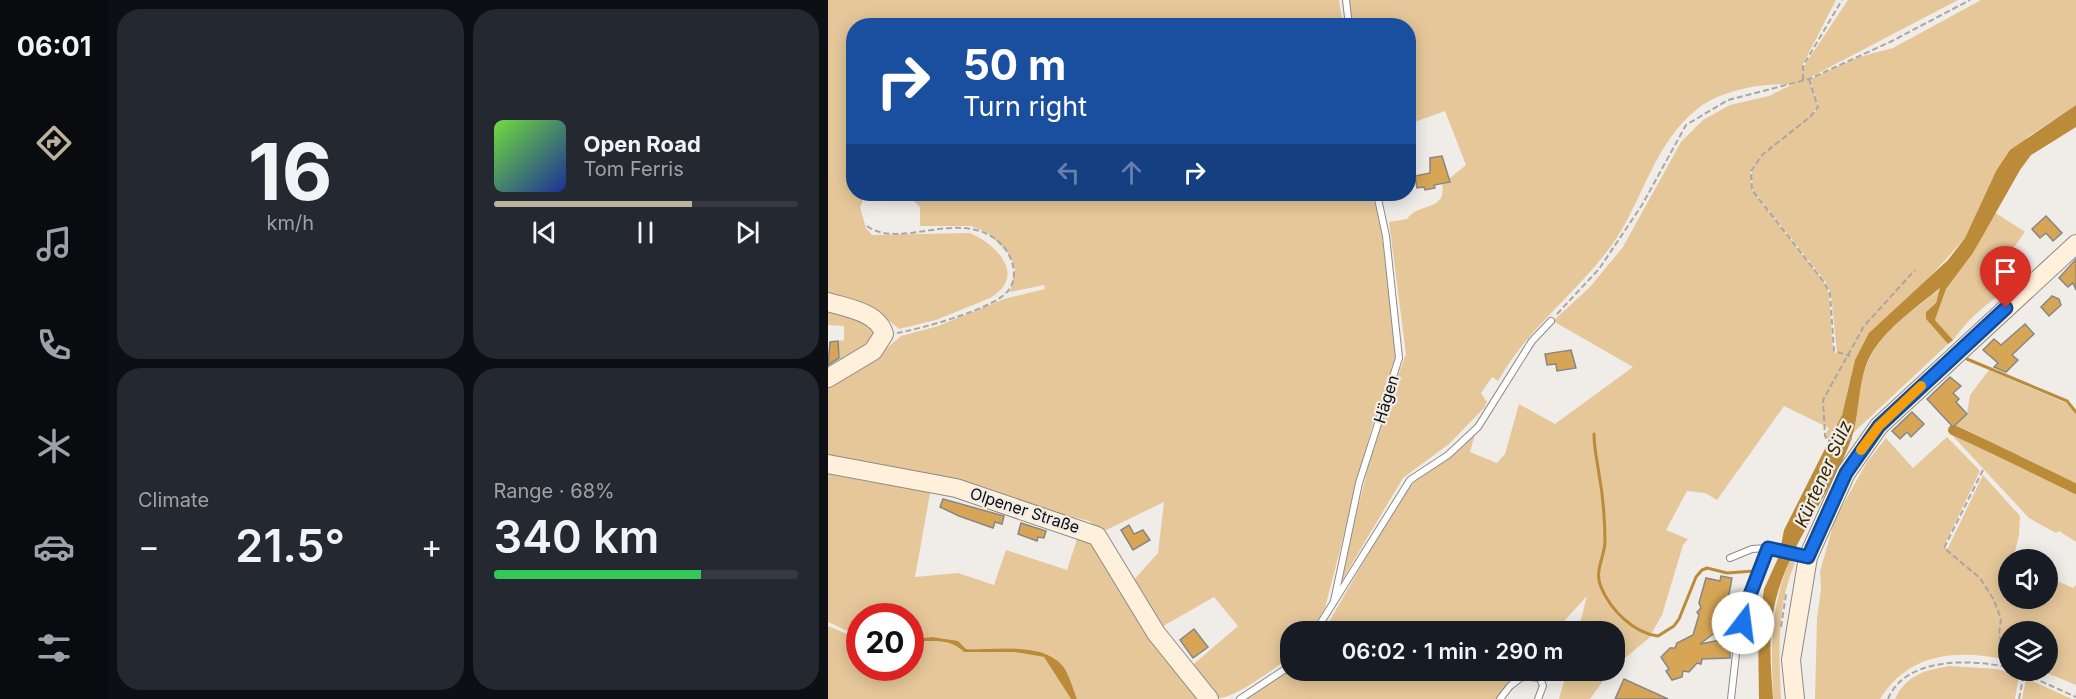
<!DOCTYPE html>
<meta charset="utf-8">
<style>
body{margin:0;font-family:Inter,sans-serif;background:#242831;color:#f1f3f6;height:100vh;display:flex;flex-direction:column;font-size:22px;white-space:nowrap}
*{box-sizing:border-box;margin:0}
p{font-size:20px;color:#9ea1a6}
.icon{flex:none;width:33px;height:33px;fill:none;stroke:currentColor;stroke-width:2;stroke-linecap:round;stroke-linejoin:round}
.map{position:relative;flex:1;overflow:hidden}
.panel{display:flex;flex-direction:column;gap:9px;padding:9px;background:#0d0f14;width:720px}
.panel>*{flex:none}
.hud{position:absolute;left:18px;top:18px;width:570px;height:183px;border-radius:24px;box-shadow:0 3px 15px #0003;background:#1a4fa0;color:#fff;overflow:hidden}
.fabs{position:absolute;left:1170px;top:549px;display:grid;gap:12px}
.fabs a{display:grid;place-items:center;width:60px;height:60px;border-radius:50%;background:#171b24;box-shadow:0 3px 15px #0003;font-size:30px}
.speed{position:absolute;left:18px;top:603px;display:flex;gap:12px;font-size:30px;font-weight:700;text-align:center}
.speed>*{display:grid;place-content:center;width:78px;height:78px;border-radius:50%;background:#171b24;box-shadow:0 3px 15px #0003;line-height:1}
.speed .limit{border:9px solid #d22;background:#fff;color:#111}
.pin{position:absolute;display:grid;place-items:center;width:51px;height:51px;color:#fff;margin:-62px -26px;border-radius:50% 50% 50% 0;rotate:-45deg;box-shadow:0 0 6px #0007}
.pin .icon{rotate:45deg}
.me{position:absolute;width:66px;margin:-33px;rotate:15deg;stroke-linejoin:round;filter:drop-shadow(0 0 4px #0008)}
.turn{display:flex;align-items:center;gap:21px;height:126px;padding:0 18px;font-size:27px}
.turn .icon{width:78px;height:78px;stroke-width:2.5}
.turn b{display:block;font-size:42px;line-height:51px}
.lanes{display:flex;align-items:center;height:57px;padding:0 18px;background:#0003;justify-content:center;gap:30px;direction:ltr}
.lanes .off{opacity:.35}
.big{font-size:45px;font-weight:600;line-height:1.1}
.panel .widget{flex:1;display:flex;flex-direction:column;justify-content:center;gap:9px;min-width:0;padding:0 21px;border-radius:24px;background:#242831}
.panel .dial{align-items:center;gap:0}
.dial b{font-size:78px;line-height:1}
.song{display:flex;align-items:center;gap:18px}
.cover{width:72px;height:72px;border-radius:9px;background:linear-gradient(135deg,hsl(100 70% 55%),hsl(230 70% 35%))}
.played{height:6px;border-radius:3px;background:linear-gradient(90deg,#bdb19f 65%,#363941 65%)}
.keys{display:flex;justify-content:space-around;direction:ltr}
.heat{display:flex;justify-content:space-between;align-items:center;font-size:33px;direction:ltr}
.charge{height:9px;border-radius:4px;background:linear-gradient(90deg,#34c759 68%,#363941 0)}
.panel .tiles{flex:1;display:grid;gap:9px;grid-template-columns:repeat(2,1fr)}
.trip{position:absolute;left:452px;top:621px;width:345px;height:60px;border-radius:24px;background:#171b24;box-shadow:0 3px 15px #0003;font-weight:600;line-height:60px;text-align:center}
main{display:flex;flex:1;min-height:0}
.menu{display:flex;flex-direction:column;width:108px;justify-content:space-around;align-items:center;background:#090b0e;color:#9ea1a6}
.menu .icon{width:42px;height:42px}
.menu .active{color:#bdb19f}
.menu b{font-size:27px;color:#f1f3f6}
.map>svg:first-child{display:block}
.green{fill:#e5c79a}
.water{fill:#bb8b3a}
.lines{fill:none;stroke-linecap:round;stroke-linejoin:round}
.stream{stroke:#bb8b3a;stroke-width:3}
.canal{stroke:#bb8b3a;stroke-width:10}
.building{fill:#d6a556;stroke:#898784;stroke-width:1.5}
.lane-casing{stroke:#8d8b88;stroke-width:8}
.street-casing{stroke:#8d8b88;stroke-width:14}
.secondary-casing{stroke:#8d8b88;stroke-width:20}
.path{stroke:#a9a6a3;stroke-width:2;stroke-dasharray:6 3;stroke-linecap:butt}
.lane{stroke:#fff;stroke-width:6}
.street{stroke:#fff;stroke-width:12}
.secondary{stroke:#fef0db;stroke-width:18}
.route-casing{stroke:#114b97;stroke-width:15}
.route{stroke:#1a73e8;stroke-width:10}
.slow{stroke:#f59e0b;stroke-width:10}
.labels{text-anchor:middle;dominant-baseline:central;stroke-width:4.5;stroke-linejoin:round;paint-order:stroke}
.street-label{font-size:16px;fill:#0e0d0c;stroke:#f0ede9}
.water-label{font-size:18px;font-style:italic;fill:#392501;stroke:#f0ede9}
</style>
<main>
<nav class="menu">
<b>06:01</b>
<svg class="icon active" aria-label="directions" viewBox="0 0 24 24"><path d="M12 3l9 9-9 9-9-9zM9 14v-3h6M13 9l2 2-2 2"/></svg>
<svg class="icon" aria-label="music" viewBox="0 0 24 24"><path d="M9 18V5l10-2v13"/><circle cx="6" cy="18" r="3"/><circle cx="16" cy="16" r="3"/></svg>
<svg class="icon" aria-label="phone" viewBox="0 0 24 24"><path d="M5 4h4l2 5-3 2q2 4 5 5l2-3 5 2v4C11 20 4 13 5 4z"/></svg>
<svg class="icon" aria-label="climate" viewBox="0 0 24 24"><path d="M12 3v18M4 7l16 10M4 17L20 7"/></svg>
<svg class="icon" aria-label="car" viewBox="0 0 24 24"><path d="M5 17H2v-5l4-1 3-4h7l3 4 3 1v5h-3M9 17h6M6 11h13"/><circle cx="7" cy="17" r="2"/><circle cx="17" cy="17" r="2"/></svg>
<svg class="icon" aria-label="filters" viewBox="0 0 24 24"><path d="M4 7h16M4 17h16"/><circle cx="9" cy="7" r="2"/><circle cx="15" cy="17" r="2"/></svg>
</nav>
<section class="panel">
<div class="tiles">
<div class="widget dial"><b>16</b><p>km/h</p></div>
<div class="widget">
<div class="song"><i class="cover"></i><div><b>Open Road</b><p>Tom Ferris</p></div></div>
<div class="played"></div>
<div class="keys"><svg class="icon" aria-label="previous" viewBox="0 0 24 24"><path d="M18 5L8 12l10 7zM5 5v14"/></svg><svg class="icon" aria-label="pause" viewBox="0 0 24 24"><path d="M8 5v14M16 5v14"/></svg><svg class="icon" aria-label="next" viewBox="0 0 24 24"><path d="M6 5l10 7-10 7zM19 5v14"/></svg></div>
</div>
<div class="widget"><p>Climate</p>
<div class="heat"><a>−</a><b class="big">21.5°</b><a>+</a></div>
</div>
<div class="widget"><p>Range · 68%</p><b class="big">340 km</b><div class="charge"></div></div>
</div>
</section>
<div class="map">
<svg width="1248" height="699" viewBox="0 0 1248 699">
<rect width="100%" height="100%" fill="#f0ede9"/>
<g class="green">
<path d="M0,0H511L515,25L26,26V194H543L551,214L568,344L566,366L543,430L497,608L483,631L462,632V656C450,667 405,699 391,698C380,695 368,677 360,669L410,626L386,597L330,629L304,582L330,553L336,502L274,532L261,521L0,456V384L46,359L73,336L110,326L176,299L217,289L216,285L182,292L187,269L182,255L160,233L143,226H92V207L82,197L45,195L36,198L32,207L38,228L44,235L142,233C168,244 200,276 162,298L108,320L71,329L54,315L0,295Z"/>
<path d="M520,0H1008L974,66L975,72L976,66L1020,0H1130L981,78L990,106L981,117L933,155L922,170L924,190L996,282L1001,294L1005,352L1009,353L1003,294L997,281L925,190C925,184 923,176 924,170C931,148 975,126 991,107L982,79L1031,57L1065,48L1153,0H1248V105L1201,136L1168,171L1137,238L1027,360L1014,415L1002,440L997,436L1001,428L956,406L889,500L877,493L859,491L838,530L860,539L855,545L834,615L821,638L786,667V632L750,631L759,596L727,631L495,632L575,494L591,477L647,434L642,452L669,463L677,454L691,404L727,424L805,367L725,321L762,287L795,247L853,142L875,120L902,105L941,96L965,84C957,85 948,84 939,85C915,87 885,95 867,111C827,143 814,201 786,242C751,292 700,327 670,381L664,377L653,393L659,402L656,408L621,444L575,478L510,587L549,432L578,354L561,222L579,219C591,201 619,213 614,183L622,182V178L638,165L617,111L581,124L580,26L523,25Z"/>
<path d="M1166,212L1197,232L1170,269L1192,282C1165,298 1144,314 1125,340L1107,320L1118,289L1145,253Z"/>
<path d="M1113,288L1108,303L1098,312V319L1120,344L1024,434C1029,408 1031,375 1045,352C1060,326 1090,307 1113,288Z"/>
<polygon points="0,307 34,318 50,333 46,343 12,366 10,341 16,340 16,326 0,325"/>
<polygon points="1161,370 1238,403 1248,412 1248,485 1222,475 1198,459 1125,427 1139,414 1142,395"/>
<polygon points="1122,433 1195,464 1220,480 1248,493 1248,542 1231,531 1228,533 1201,518"/>
<path d="M1119,437L1152,471L1115,548H1120L1155,475L1192,516L1191,535L1185,559L1180,560V598H1220V577L1245,588L1248,585V685L1214,671L1220,670V632H1180V660C1130,649 1081,652 1052,699H987L989,618L993,589L992,571L1007,519L1039,462L1058,438L1085,468Z"/>
<path d="M0,473L36,481L37,476L103,488L87,577L130,573L166,585L178,550L239,570L251,533L266,545L372,699H249C245,689 241,673 234,665C211,641 167,651 138,649C123,635 102,637 83,639L82,616H32L31,636L0,622Z"/>
<path d="M962,559L967,563C948,607 951,652 953,699H945C943,647 942,609 962,559Z"/>
<path d="M0,626L31,639L32,668H82L83,642C102,641 122,638 136,652H186L216,657L243,699H0Z"/>
<path d="M1122,666L1169,669L1191,675L1187,699H1067C1078,675 1097,670 1122,666Z"/>
<polygon points="462,669 462,670 701,671 671,699 418,699"/>
<polygon points="739,671 739,670 782,671 762,699 731,699"/>
<polygon points="1198,678 1244,699 1194,699"/>
</g>
<g class="water">
<path d="M1248,105V127L1203,155L1192,170L1145,253L1118,289L1107,320L1125,340L1120,344L1098,319V312L1108,303L1112,288C1089,307 1061,326 1045,351C1028,378 1033,415 1022,443C999,501 958,548 946,608C940,638 943,669 945,699H931L930,630L936,589L951,556L956,530L1014,415L1027,360L1041,333L1120,260L1137,238L1168,171L1182,150Z"/>
<path d="M105,637L130,641L138,649C167,651 212,641 234,665C241,673 245,689 249,699H243L216,657L186,652H136C122,638 102,641 83,642V639Z"/>
</g>
<g class="lines">
<g class="stream">
<polyline points="1139,359 1239,401 1248,412"/>
<path d="M766,434C766,448 769,460 771,474C775,496 777,521 777,543C776,558 766,572 773,587C782,609 805,633 830,636L846,626L851,619L868,577L874,570L879,568L899,573L926,571"/>
</g>
<path class="canal" d="M1125,430C1167,449 1207,469 1248,489"/>
</g>
<g class="building">
<polygon points="614,156 622,182 606,185 607,188 597,190 596,187 589,188 587,176 602,173 602,158"/>
<polygon points="1218,216 1234,233 1225,241 1218,233 1212,238 1204,229"/>
<polygon points="1248,259 1248,290 1245,283 1240,287 1231,278"/>
<polygon points="1224,296 1231,299 1233,305 1221,316 1213,307"/>
<polygon points="1197,324 1206,334 1184,355 1190,360 1178,372 1166,367 1170,363 1155,350 1166,339 1173,345"/>
<polygon points="10,341 11,358 0,365 2,342"/>
<polygon points="743,350 748,368 729,371 728,364 719,365 717,354"/>
<polygon points="1122,377 1133,386 1125,393 1131,399 1128,402 1139,414 1125,427 1099,399"/>
<polygon points="1084,412 1096,424 1083,437 1079,432 1072,439 1064,431"/>
<polygon points="115,499 176,516 174,524 167,522 165,528 131,516 112,507"/>
<polygon points="193,523 218,531 216,538 210,537 209,541 190,534"/>
<polygon points="301,525 306,534 315,530 322,540 305,550 293,530"/>
<polygon points="893,576 904,578 900,600 902,603 897,607 900,612 896,622 897,625 872,644 898,639 899,646 902,646 902,658 874,659 873,664 869,663 861,672 855,671 854,677 844,680 838,671 841,669 833,657 842,648 847,648 849,643 865,635 871,615 869,612 873,608 871,603 878,578 892,581"/>
<polygon points="366,629 380,647 365,658 352,640"/>
<polygon points="796,679 840,699 787,699"/>
</g>
<g class="lines">
<g class="lane-casing">
<g id="lane">
<polyline points="518,0 521,26"/>
<polyline points="902,558 924,549 939,548"/>
<polyline points="506,601 531,483 571,358 558,236 549,194"/>
<polyline points="487,632 582,480 620,455 650,427 704,341 723,321"/>
<polyline points="412,699 462,666"/>
<polyline points="672,699 682,686 695,676 712,678 715,686 710,699"/>
<polyline points="903,699 909,645 920,600 937,552"/>
</g>
</g>
<g class="street-casing">
<polyline id="street" points="937,552 940,548 980,557"/>
</g>
<g class="secondary-casing">
<g id="secondary">
<path d="M0,302C19,308 50,312 56,334L45,351L0,378"/>
<polyline points="0,464 128,488 269,536 328,633 381,699"/>
<polyline points="967,699 963,660 980,557 1018,473 1051,426 1248,244"/>
</g>
</g>
<g class="path">
<polyline points="981,79 990,107 982,117 934,155 923,171 924,190 996,282 1002,294 1006,351 1022,356"/>
<polyline points="975,80 975,66 1014,0"/>
<path d="M39,226C72,251 136,205 174,245C186,258 192,281 177,294C160,310 93,329 69,333"/>
<polyline points="729,314 771,269 814,205 858,125 900,100 981,79 1062,42 1142,0"/>
<polyline points="1024,439 1000,441 997,436 995,400 1036,326 1087,270"/>
<polyline points="1155,470 1116,548 1152,578 1166,600 1173,619 1171,634 1179,667"/>
<polyline points="953,627 958,594"/>
<polyline points="1188,670 1248,697"/>
<path d="M1060,699C1077,657 1142,659 1178,667"/>
<polyline points="1191,699 1196,673"/>
</g>
<use href="#lane" class="lane"/>
<use href="#street" class="street"/>
<use href="#secondary" class="secondary"/>
</g>
<g class="lines">
<g class="route-casing">
<polyline id="route" points="915,623 920,600 940,548 980,557 1018,473 1051,426 1178,308"/>
</g>
<use href="#route" class="route"/>
<polyline class="slow" points="1033,450 1051,426 1093,386"/>
</g>
<g class="labels">
<g class="street-label">
<text transform="translate(558 399) rotate(-73)">Hägen</text>
<text transform="translate(197 510) rotate(18)">Olpener Straße</text>
</g>
<g class="water-label">
<text transform="translate(995 474) rotate(-66)">Kürtener Sülz</text>
</g>
</g>
</svg>
<div class="fabs">
<a><svg class="icon" aria-label="sound" viewBox="0 0 24 24"><path d="M4 9h4l5-4v14l-5-4H4zM17 9q2 3 0 6"/></svg></a>
<a><svg class="icon" aria-label="layers" viewBox="0 0 24 24"><path d="M12 4l9 5-9 5-9-5zM3 14l9 5 9-5"/></svg></a>
</div>
<div class="speed"><div class="limit">20</div></div>
<div class="pin" style="left:1178px;top:308px;background:#d93025"><svg class="icon" aria-label="arrive" viewBox="0 0 24 24"><path d="M6 21V4h12l-3 4 3 4H6"/></svg></div>
<svg class="me" style="left:915px;top:623px" viewBox="-20 -20 40 40"><circle r="19" fill="#fff"/><path d="M0-13L10 11 0 6-10 11z" fill="#1a73e8"/></svg>
<div class="trip">06:02 · 1 min · 290 m</div>
<div class="hud">
<div class="turn"><svg class="icon" aria-label="right" viewBox="0 0 24 24"><path d="M7 20v-9h11M14 6l5 5-5 5"/></svg><div><b>50 m</b>Turn right</div></div>
<div class="lanes"><svg class="icon off" aria-label="left" viewBox="0 0 24 24"><path d="M17 20v-9H6M10 6l-5 5 5 5"/></svg><svg class="icon off" aria-label="ahead" viewBox="0 0 24 24"><path d="M12 20V5M6 11l6-6 6 6"/></svg><svg class="icon" aria-label="right" viewBox="0 0 24 24"><path d="M7 20v-9h11M14 6l5 5-5 5"/></svg></div>
</div>
</div>
</main>
